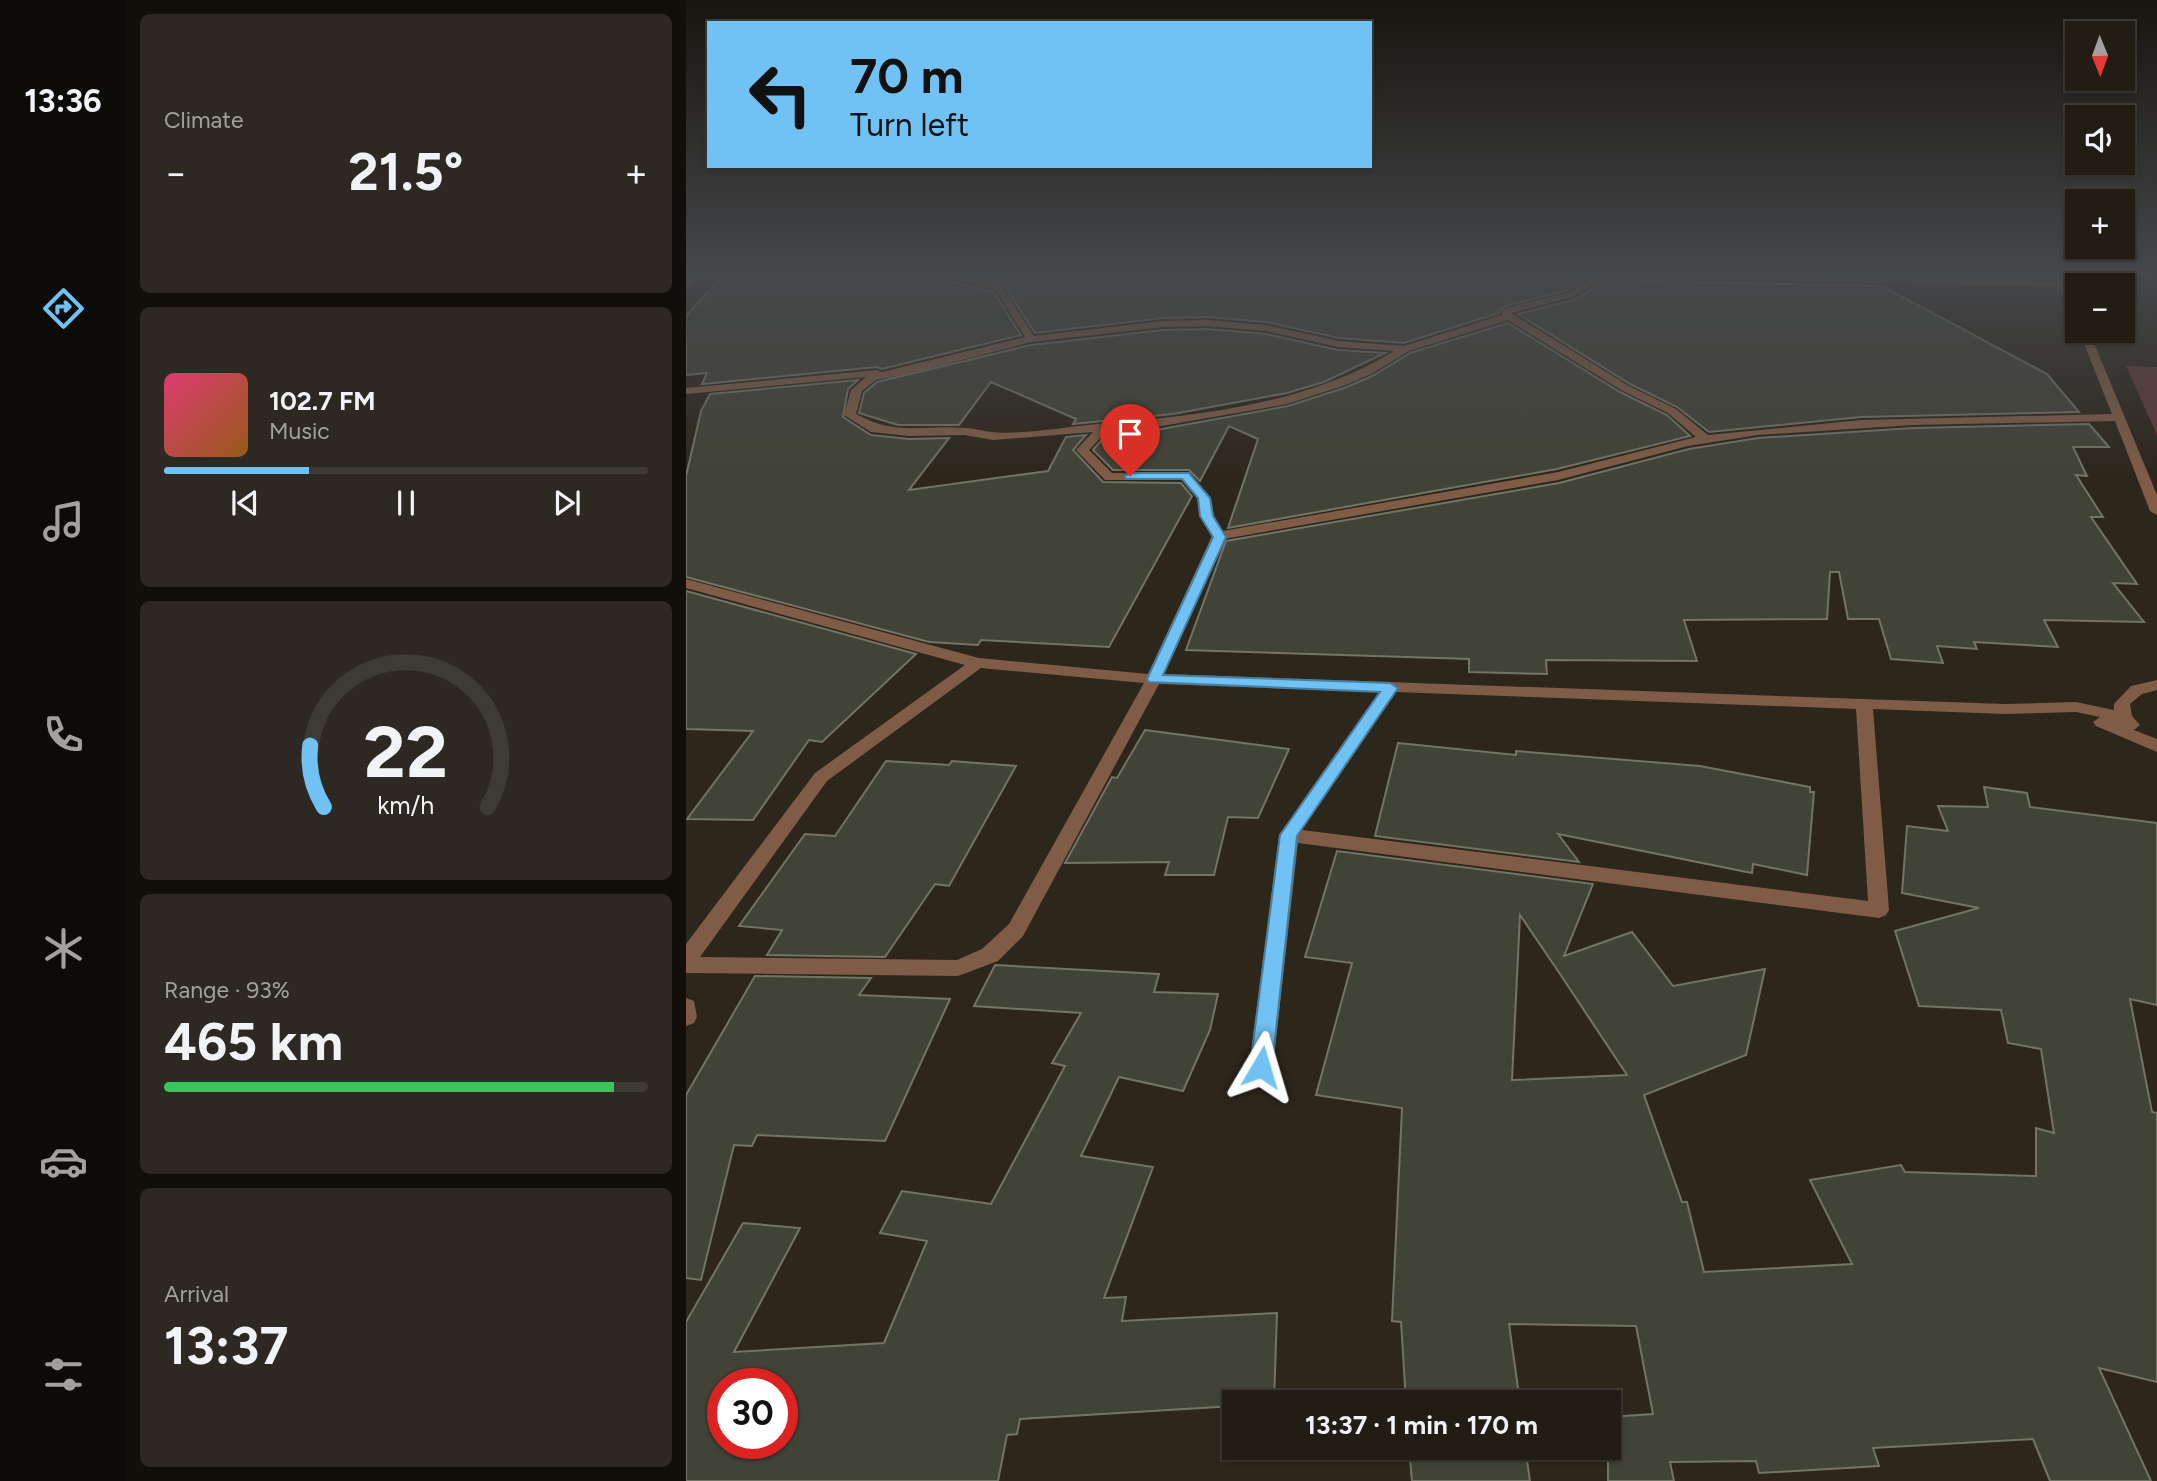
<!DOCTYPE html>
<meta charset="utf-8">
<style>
body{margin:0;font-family:Figtree,sans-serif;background:#2d2922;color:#f1f3f6;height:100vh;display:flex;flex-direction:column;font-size:26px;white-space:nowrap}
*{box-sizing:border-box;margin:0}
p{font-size:23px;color:#a2a1a0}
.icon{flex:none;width:38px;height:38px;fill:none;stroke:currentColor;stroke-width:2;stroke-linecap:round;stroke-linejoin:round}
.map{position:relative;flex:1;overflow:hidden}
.details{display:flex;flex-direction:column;gap:14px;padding:14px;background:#120f0b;width:560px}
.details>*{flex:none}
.top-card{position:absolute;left:21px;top:21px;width:665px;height:147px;border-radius:0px;box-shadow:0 2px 5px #0004,0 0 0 2px #3e3a34;background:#70c2f4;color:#111;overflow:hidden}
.needle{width:46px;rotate:179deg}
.controls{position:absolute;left:1379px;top:21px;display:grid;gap:14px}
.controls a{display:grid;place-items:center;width:70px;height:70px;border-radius:0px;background:#211c14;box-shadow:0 2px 5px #0004,0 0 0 2px #3e3a34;font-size:35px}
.speed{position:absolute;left:21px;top:1368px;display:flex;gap:14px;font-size:35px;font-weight:700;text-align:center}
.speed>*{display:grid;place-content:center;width:91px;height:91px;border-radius:50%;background:#211c14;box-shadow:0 2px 5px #0004,0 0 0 2px #3e3a34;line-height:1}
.speed .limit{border:10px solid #d22;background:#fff;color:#111}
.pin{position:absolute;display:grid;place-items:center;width:60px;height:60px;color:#fff;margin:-72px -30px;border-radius:50% 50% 50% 0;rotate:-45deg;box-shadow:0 0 7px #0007}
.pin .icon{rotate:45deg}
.me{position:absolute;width:77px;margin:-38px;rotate:7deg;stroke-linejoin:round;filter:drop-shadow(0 0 5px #0008)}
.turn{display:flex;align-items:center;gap:24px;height:147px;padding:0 28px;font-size:32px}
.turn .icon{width:91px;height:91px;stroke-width:2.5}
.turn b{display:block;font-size:49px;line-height:60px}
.big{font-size:52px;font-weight:700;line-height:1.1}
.details .card{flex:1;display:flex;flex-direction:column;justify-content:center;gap:10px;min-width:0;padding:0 24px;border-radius:10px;background:#2d2922}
.details .dial{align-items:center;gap:0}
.dial svg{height:182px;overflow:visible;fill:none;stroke:#3e3a34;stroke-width:7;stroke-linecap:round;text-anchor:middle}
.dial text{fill:#f1f3f6;stroke:none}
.song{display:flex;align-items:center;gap:21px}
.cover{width:84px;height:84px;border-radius:10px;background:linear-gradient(135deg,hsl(340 70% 55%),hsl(30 70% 35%))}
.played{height:7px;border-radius:4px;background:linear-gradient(90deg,#70c2f4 30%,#3e3a34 30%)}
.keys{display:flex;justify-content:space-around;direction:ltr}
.heat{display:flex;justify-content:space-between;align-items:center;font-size:38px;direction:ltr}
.charge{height:10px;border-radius:5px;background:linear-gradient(90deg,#34c759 93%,#3e3a34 0)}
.trip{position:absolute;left:536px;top:1390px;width:399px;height:70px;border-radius:0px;background:#211c14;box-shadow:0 2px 5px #0004,0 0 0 2px #3e3a34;font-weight:700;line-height:70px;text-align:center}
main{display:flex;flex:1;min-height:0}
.tabs{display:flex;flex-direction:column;width:126px;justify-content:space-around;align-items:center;background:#0d0b08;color:#a2a1a0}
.tabs .icon{width:49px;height:49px}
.tabs .selected{color:#70c2f4}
.tabs b{font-size:32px;color:#f1f3f6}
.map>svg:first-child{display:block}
.green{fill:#623839}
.building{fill:#424337;stroke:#727466;stroke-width:2;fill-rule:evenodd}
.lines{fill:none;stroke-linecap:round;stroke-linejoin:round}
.street{fill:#805c47;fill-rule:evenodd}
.route{fill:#70c2f4;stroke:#497e9f;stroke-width:2}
</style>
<main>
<nav class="tabs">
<b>13:36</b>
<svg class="icon selected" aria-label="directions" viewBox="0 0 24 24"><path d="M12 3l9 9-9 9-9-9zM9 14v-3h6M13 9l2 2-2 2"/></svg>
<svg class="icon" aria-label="music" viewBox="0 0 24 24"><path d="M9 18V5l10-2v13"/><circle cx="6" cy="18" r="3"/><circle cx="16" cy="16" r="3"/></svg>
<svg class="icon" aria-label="phone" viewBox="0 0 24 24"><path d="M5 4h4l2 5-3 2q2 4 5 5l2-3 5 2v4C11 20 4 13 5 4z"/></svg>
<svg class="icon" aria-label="climate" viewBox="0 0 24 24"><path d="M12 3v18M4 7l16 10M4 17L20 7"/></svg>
<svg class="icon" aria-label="car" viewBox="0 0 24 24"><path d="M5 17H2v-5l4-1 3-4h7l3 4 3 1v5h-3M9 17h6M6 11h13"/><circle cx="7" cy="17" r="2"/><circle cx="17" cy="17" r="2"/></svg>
<svg class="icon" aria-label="filters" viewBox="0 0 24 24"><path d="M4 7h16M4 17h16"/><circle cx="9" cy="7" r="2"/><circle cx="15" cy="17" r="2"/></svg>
</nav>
<section class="details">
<div class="card"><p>Climate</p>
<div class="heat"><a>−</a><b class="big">21.5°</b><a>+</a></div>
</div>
<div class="card">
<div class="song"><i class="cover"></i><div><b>102.7 FM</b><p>Music</p></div></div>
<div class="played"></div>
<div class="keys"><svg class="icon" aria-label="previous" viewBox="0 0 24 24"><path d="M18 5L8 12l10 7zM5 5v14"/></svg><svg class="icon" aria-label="pause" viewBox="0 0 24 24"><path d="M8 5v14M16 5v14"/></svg><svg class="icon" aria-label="next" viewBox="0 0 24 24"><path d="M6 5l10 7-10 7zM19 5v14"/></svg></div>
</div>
<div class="card dial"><svg viewBox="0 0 100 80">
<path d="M14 69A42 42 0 1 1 86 69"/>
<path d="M14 69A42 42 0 0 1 8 42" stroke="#70c2f4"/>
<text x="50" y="56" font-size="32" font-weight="700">22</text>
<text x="50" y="72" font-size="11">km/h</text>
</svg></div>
<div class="card"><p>Range · 93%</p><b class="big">465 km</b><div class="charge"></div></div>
<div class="card"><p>Arrival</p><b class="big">13:37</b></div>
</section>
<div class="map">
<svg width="1471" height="1481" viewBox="0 0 1471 1481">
<rect width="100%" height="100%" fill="#2c261b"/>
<polygon class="green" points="1440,366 1471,367 1471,435"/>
<g class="building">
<polygon points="272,270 519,270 518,277 562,270 913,270 880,291 823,305 814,309 813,313 718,343 653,338 581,322 521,317 477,318 349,333 318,285"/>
<polygon points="1005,270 1169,270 1173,274"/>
<polygon points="39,273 196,273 272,283 308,292 335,335 196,369 191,367 16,384 21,373 0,375 0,316"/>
<polygon points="921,280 1196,286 1361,374 1393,412 1175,417 1023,432 991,407 944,384 832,314 888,300"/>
<polygon points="822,323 934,392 981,415 1004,436 871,469 542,528 572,439 543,426 514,481 503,470 427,470 407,450 420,435 432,433 470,430 602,406 661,387 688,375 724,353"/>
<polygon points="521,329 580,334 652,350 699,353 638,382 601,393 487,414 387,424 390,419 305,382 273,425 212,425 173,413 178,393 191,382 345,345 477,330"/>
<polygon points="172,380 162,389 157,417 185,435 223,439 263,438 223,490 362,471 380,437 400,435 387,450 417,482 495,483 506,496 423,647 295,640 292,645 243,642 0,577 0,476 15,411 24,394"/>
<polygon points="1403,424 1423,447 1387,447 1401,476 1390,475 1417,517 1405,517 1451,584 1427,583 1458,622 1358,620 1372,647 1288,642 1291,649 1251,646 1257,663 1205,659 1193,619 1162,619 1153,572 1144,572 1141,619 998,620 1011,661 860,660 861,674 783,672 783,659 500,650 540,541 873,483 1003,449 1072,438 1227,428"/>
<polygon points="0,591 230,654 136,742 123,740 67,820 1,819 67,731 0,729"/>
<polygon points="459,730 603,749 572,818 542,817 528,875 479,875 483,862 379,863 426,777 431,778"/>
<polygon points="712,743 830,755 830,751 1014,766 1124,787 1124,792 1128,792 1121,875 1067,864 1066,873 872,834 893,862 689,836"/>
<polygon points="200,761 263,765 266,761 330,766 263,886 249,884 199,957 81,955 96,930 53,926 119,834 149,836"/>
<path d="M1298,787L1341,793L1344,807L1471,823V1005L1444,999L1466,1112L1471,1113V1382L1413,1368L1465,1481H1364L1347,1439L1187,1448L1193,1466L1073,1473L1070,1461L984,1462L988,1481H922V1417L967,1414L950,1326L823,1324L834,1402H720L715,1322L706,1321L716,1108L630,1095L666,963L619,957L651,851L907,884L878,956L946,932L987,986L1079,969L1060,1055L958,1095L996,1202H1001L1018,1272L1166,1264L1124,1180L1215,1165L1219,1172L1350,1176V1128L1368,1133L1355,1049L1322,1043L1315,1010L1233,1006L1209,931L1293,908L1216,893L1221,826L1262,831L1252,806L1302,807ZM834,915L872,971L941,1075L826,1080Z"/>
<path d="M309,965L473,974L468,992L532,994L524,1030L497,1091L433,1077L395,1156L467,1167L418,1298L440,1297L436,1321L591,1313L588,1402H548V1406L334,1419L331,1434L321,1435L312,1481H0V1322L57,1223L114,1228L48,1352L198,1343L241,1241L194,1233L216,1191L305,1204L379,1066L366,1063L395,1013L288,1006ZM37,1384H96V1444H37Z"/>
<polygon points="69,976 185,978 173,995 264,999 199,1141 71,1135 66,1146 48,1145 15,1280 0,1278 0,1095"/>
<polygon points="723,1447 839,1447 844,1481 726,1481"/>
</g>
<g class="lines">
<g class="street">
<polygon points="12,270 20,270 0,291 0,282"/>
<path d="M261,270H269L272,274L316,286L348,336L477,321L521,320L580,325L653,341L718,346L816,315V310L824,307L881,293L915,273V270L1371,281L1367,270H1375L1391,304V317L1386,314L1374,287L920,277L887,297L825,313L943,386L990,409L1022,435L1175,420L1426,414L1393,331H1403L1471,495V515L1464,511L1429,421L1227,425L1072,435L1002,446L872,480L538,539L478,674L1319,704L1390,702L1428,710V704L1445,686L1471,680V690L1456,694L1444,704L1446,716L1454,725L1448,730L1471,739V752L1410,726L1407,722L1414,717L1390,712L1319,714L1187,709L1203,910L1200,915L1193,918L612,843L587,1067L583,1074L575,1077L567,1074L563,1067L593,835L693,692L473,684L337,936L312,961L272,976L0,973V944L129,773L279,665L0,588V579L293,658L462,674L526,536L514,516L512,499L496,480H419L390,450L407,432L307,440L278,435L223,436L185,432L158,415L165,390L180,377L0,394V388L191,370L196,372L339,337L310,290L265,278ZM822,320L935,390L982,413L1010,437L872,472L537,531L528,516L525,498L503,473H426L403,450L419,433L432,430L470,427L601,404L660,385L687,373L723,351ZM521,326L580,331L653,347L708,351C620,405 512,416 411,424C380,427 335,435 305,432C296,431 288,428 279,428C235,424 212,437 170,414L176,391L190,380L222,374L345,342L477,327ZM295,668L458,683L323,924L296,949L271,960L14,957L141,781ZM709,692L1170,709L1182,901L616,830Z"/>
<polygon points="0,998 8,1001 11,1017 8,1023 0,1026"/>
</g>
</g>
<linearGradient id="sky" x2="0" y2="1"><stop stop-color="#18150f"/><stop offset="0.57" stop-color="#45474a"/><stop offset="1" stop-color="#45474a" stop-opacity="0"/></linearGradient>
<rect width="1471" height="477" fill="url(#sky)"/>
<polygon class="route" points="444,473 503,473 524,498 527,516 540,537 477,675 704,683 712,688 611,836 586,1067 582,1073 575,1076 567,1073 564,1067 594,835 694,692 463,682 461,679 527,537 514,516 512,498 496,479 440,479 438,476"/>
</svg>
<div class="controls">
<a><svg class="needle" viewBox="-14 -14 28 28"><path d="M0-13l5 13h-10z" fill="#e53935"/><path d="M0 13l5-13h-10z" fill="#a2a1a0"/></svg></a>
<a><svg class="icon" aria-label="sound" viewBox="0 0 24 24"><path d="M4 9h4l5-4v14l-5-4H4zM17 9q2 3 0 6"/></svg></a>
<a>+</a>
<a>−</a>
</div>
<div class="speed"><div class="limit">30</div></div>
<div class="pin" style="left:444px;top:476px;background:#d93025"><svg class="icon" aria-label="arrive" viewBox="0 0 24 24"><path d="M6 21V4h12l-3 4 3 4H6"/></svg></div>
<svg class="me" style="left:575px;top:1067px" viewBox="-20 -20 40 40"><path d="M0-17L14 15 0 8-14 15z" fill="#70c2f4" stroke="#fff" stroke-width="4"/></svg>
<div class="trip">13:37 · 1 min · 170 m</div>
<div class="top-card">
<div class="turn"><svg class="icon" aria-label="left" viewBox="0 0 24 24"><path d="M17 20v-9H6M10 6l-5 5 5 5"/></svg><div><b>70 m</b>Turn left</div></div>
</div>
</div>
</main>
